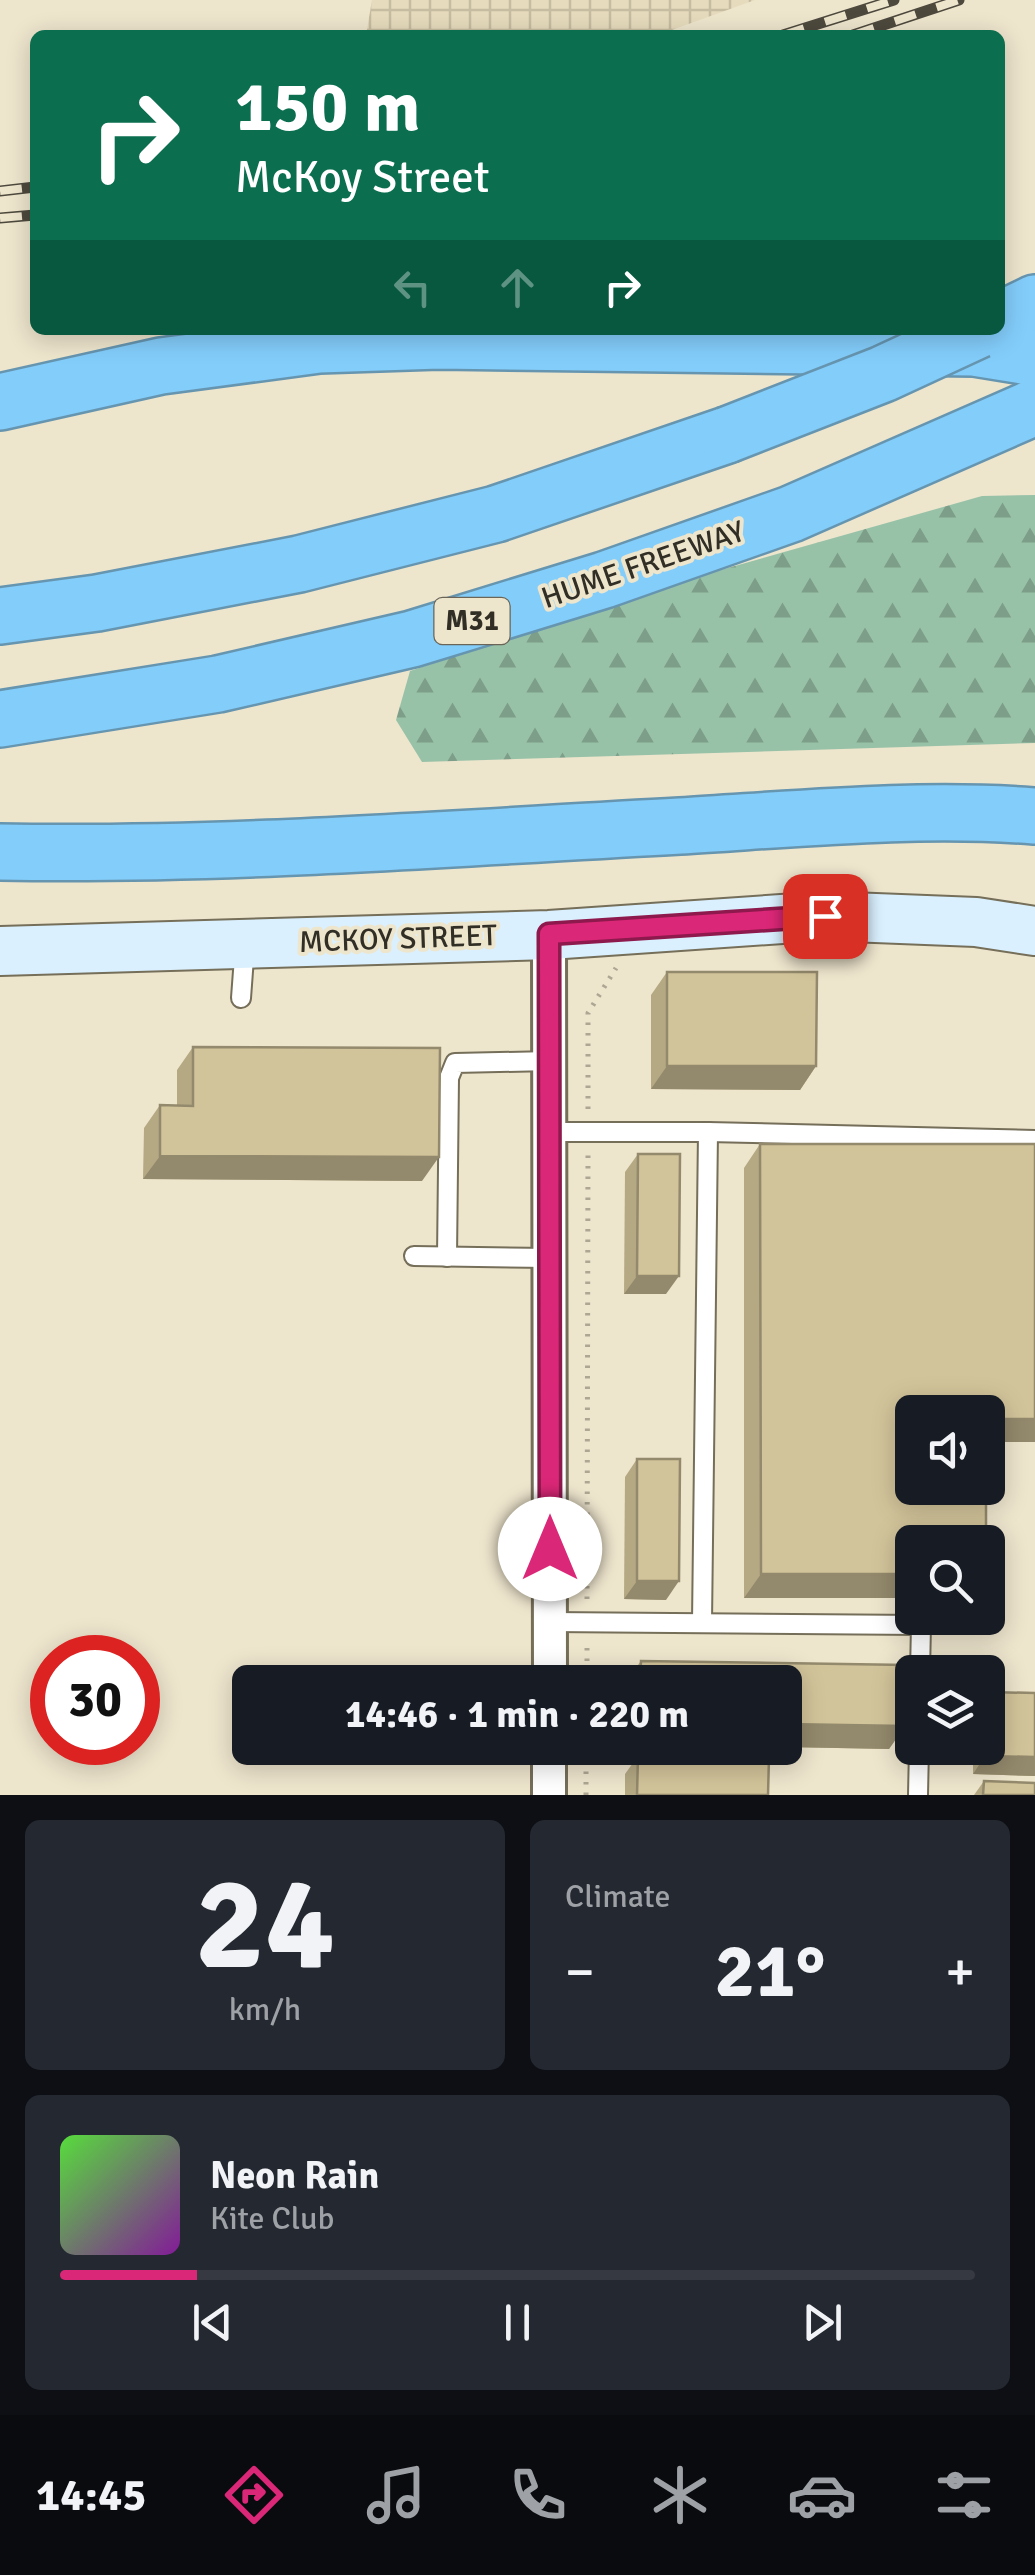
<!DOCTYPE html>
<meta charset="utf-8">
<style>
body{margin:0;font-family:Signika,sans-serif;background:#242831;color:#f1f3f6;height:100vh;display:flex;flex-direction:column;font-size:38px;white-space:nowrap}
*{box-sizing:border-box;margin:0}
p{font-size:32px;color:#9ea1a6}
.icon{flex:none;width:55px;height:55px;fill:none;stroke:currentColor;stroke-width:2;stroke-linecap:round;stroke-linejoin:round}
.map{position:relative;height:1795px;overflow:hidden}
.details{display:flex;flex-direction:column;gap:25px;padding:25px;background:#0d0f14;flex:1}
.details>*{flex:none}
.hud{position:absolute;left:30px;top:30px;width:975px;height:305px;border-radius:15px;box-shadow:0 5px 25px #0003;background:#0b6e4f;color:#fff;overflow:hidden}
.controls{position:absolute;left:895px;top:1395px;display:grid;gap:20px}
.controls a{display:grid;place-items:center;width:110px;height:110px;border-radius:15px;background:#171b24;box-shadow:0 5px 25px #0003;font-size:50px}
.speed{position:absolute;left:30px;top:1635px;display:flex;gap:20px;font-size:50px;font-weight:700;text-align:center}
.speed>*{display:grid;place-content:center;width:130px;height:130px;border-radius:50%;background:#171b24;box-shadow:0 5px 25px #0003;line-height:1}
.speed .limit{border:15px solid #d22;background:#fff;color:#111}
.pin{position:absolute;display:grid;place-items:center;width:85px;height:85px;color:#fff;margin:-42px;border-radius:20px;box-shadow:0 5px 15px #0006}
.me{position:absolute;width:110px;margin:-55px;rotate:0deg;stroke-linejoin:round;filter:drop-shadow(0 0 8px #0008)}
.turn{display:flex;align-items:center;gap:35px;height:210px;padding:0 40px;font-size:45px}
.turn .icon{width:130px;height:130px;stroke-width:2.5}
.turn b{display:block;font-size:70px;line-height:85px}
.lanes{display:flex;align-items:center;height:95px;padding:0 40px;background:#0003;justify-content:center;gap:50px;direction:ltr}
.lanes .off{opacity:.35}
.big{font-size:75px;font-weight:800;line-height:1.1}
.details .card{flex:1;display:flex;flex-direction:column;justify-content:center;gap:15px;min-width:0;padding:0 35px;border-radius:15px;background:#242831}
.details .dial{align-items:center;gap:0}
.dial b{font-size:130px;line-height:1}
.song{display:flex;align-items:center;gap:30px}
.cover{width:120px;height:120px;border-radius:15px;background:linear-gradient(135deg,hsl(110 70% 55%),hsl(290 70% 35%))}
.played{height:10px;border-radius:5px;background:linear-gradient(90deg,#db2777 15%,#363941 15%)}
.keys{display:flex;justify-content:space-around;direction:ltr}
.heat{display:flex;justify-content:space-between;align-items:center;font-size:55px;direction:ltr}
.details .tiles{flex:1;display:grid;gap:25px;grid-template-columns:1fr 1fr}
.card:last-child{grid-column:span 2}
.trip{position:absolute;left:232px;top:1665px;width:570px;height:100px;border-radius:15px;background:#171b24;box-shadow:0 5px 25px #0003;font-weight:800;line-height:100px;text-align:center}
.tab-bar{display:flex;height:160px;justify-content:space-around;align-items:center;background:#090b0e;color:#9ea1a6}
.tab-bar .icon{width:70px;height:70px}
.tab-bar .on{color:#db2777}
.tab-bar b{font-size:45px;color:#f1f3f6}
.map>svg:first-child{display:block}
.industrial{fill:url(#industrial-grid)}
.forest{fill:url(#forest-firs)}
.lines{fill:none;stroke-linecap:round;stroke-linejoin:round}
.lane-casing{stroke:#756e59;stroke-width:22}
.street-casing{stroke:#756e59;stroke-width:38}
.secondary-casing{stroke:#756e59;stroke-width:52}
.highway-casing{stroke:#6695b0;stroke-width:60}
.path{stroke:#ada693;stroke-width:5;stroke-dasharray:2.5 8;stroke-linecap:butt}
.lane{stroke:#fff;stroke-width:18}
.street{stroke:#fff;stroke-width:32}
.secondary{stroke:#daf0fe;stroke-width:48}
.highway{stroke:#83cdfb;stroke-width:55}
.rail-casing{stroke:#4d493d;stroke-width:11}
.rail{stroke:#eee5cd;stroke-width:8;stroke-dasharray:22;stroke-linecap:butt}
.highway-bridge-casing{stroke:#6695b0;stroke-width:60;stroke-linecap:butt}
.highway-bridge{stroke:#83cdfb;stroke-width:55}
.wall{fill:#b5a984}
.shaded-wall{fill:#93896c}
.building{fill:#d2c49a;stroke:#93896c;stroke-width:2.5}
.route-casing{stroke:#8e194d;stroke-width:25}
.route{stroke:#db2777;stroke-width:18}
.labels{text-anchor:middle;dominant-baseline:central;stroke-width:8;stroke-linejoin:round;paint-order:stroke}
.shield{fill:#eee5cd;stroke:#6a6557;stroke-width:2.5}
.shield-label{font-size:28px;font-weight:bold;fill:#312e25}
.street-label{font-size:30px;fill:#312e25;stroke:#eee5cd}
</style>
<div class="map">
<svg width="1035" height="1795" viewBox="0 0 1035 1795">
<defs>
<pattern id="industrial-grid" width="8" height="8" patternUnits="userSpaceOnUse" patternTransform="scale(2.5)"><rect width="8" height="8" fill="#e6dbbc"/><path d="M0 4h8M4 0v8" fill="none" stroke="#c6bca1"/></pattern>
<pattern id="forest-firs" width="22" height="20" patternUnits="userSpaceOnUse" patternTransform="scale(2.5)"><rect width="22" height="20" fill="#98c2a8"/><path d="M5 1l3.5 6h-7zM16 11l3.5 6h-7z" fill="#7d9e89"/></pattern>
</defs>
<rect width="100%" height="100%" fill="#eee5cd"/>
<polygon class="industrial" points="372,0 755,0 658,35 366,35"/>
<polygon class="forest" points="1035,495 1035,743 422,762 396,720 410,671 703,575 982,496"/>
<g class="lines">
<g class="lane-casing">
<g id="lane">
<polyline points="241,998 245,944"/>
<polyline points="550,1132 708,1132 702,1622"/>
<polyline points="708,1132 1035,1140"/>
<polyline points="414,1256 549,1258"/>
<polyline points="447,1257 449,1078 455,1063 550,1061"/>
<polyline points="550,1622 921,1625 920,1672"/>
<polyline points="918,1795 919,1748"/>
</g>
</g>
<g class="street-casing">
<g id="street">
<polyline points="549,935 550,1682"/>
<polyline points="549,1795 549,1748"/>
</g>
</g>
<g class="secondary-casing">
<polyline id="secondary" points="0,951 549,935 825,916 976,922 1035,931"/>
</g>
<g class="highway-casing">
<g id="highway">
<polyline points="1000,320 1035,303"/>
<polyline points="0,402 161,366 319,345 439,341 974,348 1035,358"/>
<polyline points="0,616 97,603 299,564 496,514 727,435"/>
<polyline points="0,719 218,684 412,639 604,580 791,514 1035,407"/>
<path d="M0,852C227,856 454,838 680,826C797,819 918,807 1035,816"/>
</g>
</g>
<g class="path">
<polyline points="588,1109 588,1013 616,968"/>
<polyline points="587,1599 588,1155"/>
<polyline points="587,1682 587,1645"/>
<polyline points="586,1795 586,1748"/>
</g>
<use href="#lane" class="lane"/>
<use href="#street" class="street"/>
<use href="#secondary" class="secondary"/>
<use href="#highway" class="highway"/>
<g class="rail-casing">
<g id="rail">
<polyline points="783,35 894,0"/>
<polyline points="853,35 959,0"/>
<polyline points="0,191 35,187"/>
<polyline points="0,218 35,215"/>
</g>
</g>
<use href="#rail" class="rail"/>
<g class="highway-bridge-casing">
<polyline id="highway-bridge" points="727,435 883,374 978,330"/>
</g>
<use href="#highway-bridge" class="highway-bridge"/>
</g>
<g class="wall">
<polygon points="667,972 816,1066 800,1090 651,1089 651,995"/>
<polygon points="193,1047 422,1181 143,1179 144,1128 160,1105 177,1105 177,1070"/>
<polygon points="760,1144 988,1412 912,1542 912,1598 744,1598 744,1168"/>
<polygon points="638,1154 666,1294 624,1294 625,1172"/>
<polygon points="637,1459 666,1600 624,1599 625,1477"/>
<polygon points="641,1661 907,1665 905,1726 889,1749 785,1747 785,1682 625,1682"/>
<polygon points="1035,1693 1035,1776 973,1774 973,1748 988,1748"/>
<polygon points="638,1756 768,1795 625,1795 625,1774"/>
<polygon points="984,1781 1035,1795 974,1795"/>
</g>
<g class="shaded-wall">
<polygon points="667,1066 816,1066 800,1090 651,1089"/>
<polygon points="160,1156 439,1157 422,1181 143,1179"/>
<polygon points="637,1276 679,1276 666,1294 624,1294"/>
<rect x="988" y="1419" width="47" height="23"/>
<polygon points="761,1574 912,1574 912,1598 744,1598"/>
<polygon points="637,1581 679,1581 666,1600 624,1599"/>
<polygon points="785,1724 905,1726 889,1749 785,1747"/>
<polygon points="985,1756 1035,1757 1035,1776 973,1774"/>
</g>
<g class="building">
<polygon points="667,972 817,972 816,1066 667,1066"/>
<polygon points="193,1047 440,1048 439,1157 160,1156 160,1105 193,1106"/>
<polygon points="760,1144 1035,1144 1035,1419 988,1419 988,1412 912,1412 912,1488 986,1488 986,1542 912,1542 912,1574 761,1574"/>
<polygon points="638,1154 680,1154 679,1276 637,1276"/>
<polygon points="637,1459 680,1459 679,1581 637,1581"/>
<polygon points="641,1661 907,1665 905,1726 785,1724 785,1682 640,1682"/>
<polygon points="988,1692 1035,1693 1035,1757 985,1756 986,1748 988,1748"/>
<polygon points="638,1756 769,1757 768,1795 637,1795"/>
<polygon points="984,1781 1035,1783 1035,1795 983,1795"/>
</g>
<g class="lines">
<g class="route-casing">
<polyline id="route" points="550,1549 549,934 825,916"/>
</g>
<use href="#route" class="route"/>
</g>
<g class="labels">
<rect class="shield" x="434.5" y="598" width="75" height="46" rx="8"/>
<g class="shield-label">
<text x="472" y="621">M31</text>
</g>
<g class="street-label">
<text transform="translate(643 565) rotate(-19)">HUME FREEWAY</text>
<text transform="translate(398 939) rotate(-2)">MCKOY STREET</text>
</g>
</g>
</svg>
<div class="controls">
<a><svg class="icon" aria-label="sound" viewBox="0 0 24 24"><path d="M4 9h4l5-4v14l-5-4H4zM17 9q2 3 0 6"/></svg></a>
<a><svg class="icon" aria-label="search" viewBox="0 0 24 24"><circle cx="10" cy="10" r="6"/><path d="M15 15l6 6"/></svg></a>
<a><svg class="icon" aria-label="layers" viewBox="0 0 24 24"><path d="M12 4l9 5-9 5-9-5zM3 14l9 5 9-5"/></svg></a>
</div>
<div class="speed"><div class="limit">30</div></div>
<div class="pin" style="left:825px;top:916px;background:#d93025"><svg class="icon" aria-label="arrive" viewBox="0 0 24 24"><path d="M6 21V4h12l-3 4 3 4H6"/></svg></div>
<svg class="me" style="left:550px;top:1549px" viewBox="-20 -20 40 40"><circle r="19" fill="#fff"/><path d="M0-13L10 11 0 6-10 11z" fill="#db2777"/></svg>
<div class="trip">14:46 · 1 min · 220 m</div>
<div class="hud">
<div class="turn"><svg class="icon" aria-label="right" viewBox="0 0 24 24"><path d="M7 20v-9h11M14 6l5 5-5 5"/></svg><div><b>150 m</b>McKoy Street</div></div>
<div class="lanes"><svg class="icon off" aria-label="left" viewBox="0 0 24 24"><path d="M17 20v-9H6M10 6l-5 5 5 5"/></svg><svg class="icon off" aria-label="ahead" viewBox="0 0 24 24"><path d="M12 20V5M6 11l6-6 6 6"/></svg><svg class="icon" aria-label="right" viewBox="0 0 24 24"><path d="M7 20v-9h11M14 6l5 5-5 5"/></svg></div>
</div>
</div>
<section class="details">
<div class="tiles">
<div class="card dial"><b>24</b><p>km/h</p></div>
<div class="card"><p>Climate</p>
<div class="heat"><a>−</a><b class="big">21°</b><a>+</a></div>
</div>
<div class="card">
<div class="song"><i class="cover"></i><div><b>Neon Rain</b><p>Kite Club</p></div></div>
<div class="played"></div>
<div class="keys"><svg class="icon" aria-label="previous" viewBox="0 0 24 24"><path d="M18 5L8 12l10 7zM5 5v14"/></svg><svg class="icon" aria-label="pause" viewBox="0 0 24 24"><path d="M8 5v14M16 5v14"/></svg><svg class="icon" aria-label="next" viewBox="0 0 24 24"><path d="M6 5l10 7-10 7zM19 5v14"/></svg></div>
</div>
</div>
</section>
<nav class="tab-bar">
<b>14:45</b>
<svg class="icon on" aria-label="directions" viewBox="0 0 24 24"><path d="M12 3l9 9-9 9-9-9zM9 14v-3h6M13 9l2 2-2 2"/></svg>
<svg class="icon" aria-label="music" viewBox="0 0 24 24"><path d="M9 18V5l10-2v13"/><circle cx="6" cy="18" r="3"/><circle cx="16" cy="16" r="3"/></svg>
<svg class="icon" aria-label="phone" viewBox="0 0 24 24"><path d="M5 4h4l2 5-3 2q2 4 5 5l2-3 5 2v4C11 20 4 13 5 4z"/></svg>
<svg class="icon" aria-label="climate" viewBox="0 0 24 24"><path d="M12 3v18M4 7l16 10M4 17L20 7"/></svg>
<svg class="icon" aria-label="car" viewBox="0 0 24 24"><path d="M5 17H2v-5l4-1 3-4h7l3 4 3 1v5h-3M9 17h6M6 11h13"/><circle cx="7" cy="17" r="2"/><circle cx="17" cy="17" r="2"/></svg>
<svg class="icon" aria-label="filters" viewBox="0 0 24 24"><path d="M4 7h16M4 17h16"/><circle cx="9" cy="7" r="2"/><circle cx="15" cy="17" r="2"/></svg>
</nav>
